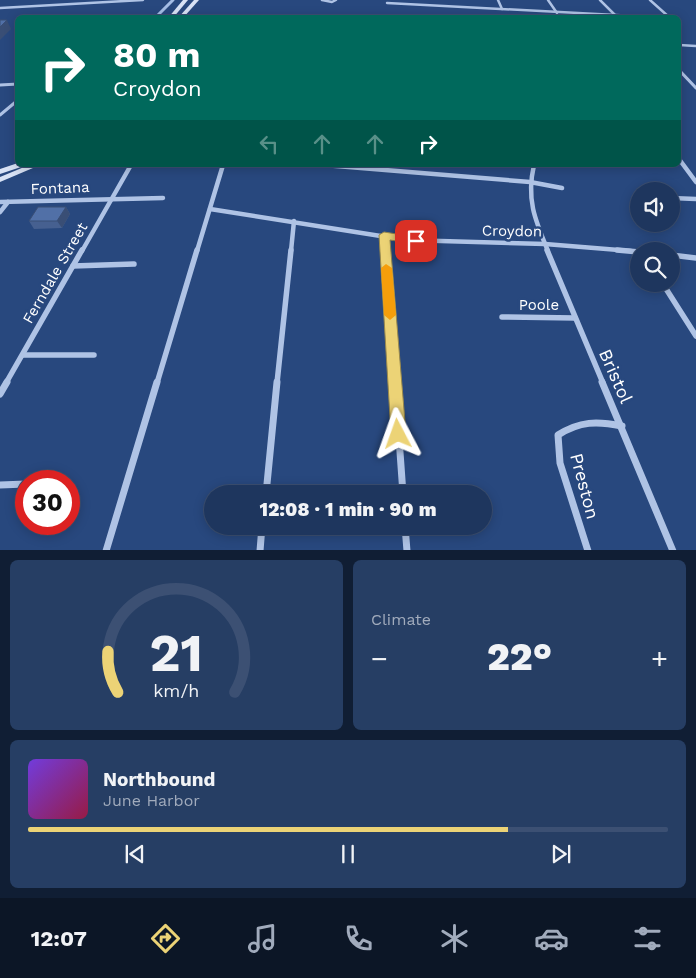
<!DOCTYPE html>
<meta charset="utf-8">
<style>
body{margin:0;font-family:"Work Sans",sans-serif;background:#263e64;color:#f1f3f6;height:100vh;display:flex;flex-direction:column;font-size:19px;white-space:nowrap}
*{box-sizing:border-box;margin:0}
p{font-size:16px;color:#a1abbc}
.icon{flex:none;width:28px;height:28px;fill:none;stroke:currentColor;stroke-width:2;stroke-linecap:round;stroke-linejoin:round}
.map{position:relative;height:550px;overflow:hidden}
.side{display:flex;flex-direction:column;gap:10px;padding:10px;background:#101e34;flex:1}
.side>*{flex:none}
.guide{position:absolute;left:15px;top:15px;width:666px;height:152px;border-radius:8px;box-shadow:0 2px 12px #0003,0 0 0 1px #3c5073;background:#00695c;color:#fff;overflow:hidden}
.tools{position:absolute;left:630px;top:182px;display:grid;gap:10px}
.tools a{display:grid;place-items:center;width:50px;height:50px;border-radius:50%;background:#1e365e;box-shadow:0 2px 12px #0003,0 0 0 1px #3c5073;font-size:25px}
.speed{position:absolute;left:15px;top:470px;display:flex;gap:10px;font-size:25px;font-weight:700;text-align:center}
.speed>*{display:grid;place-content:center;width:65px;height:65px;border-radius:50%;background:#1e365e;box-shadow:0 2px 12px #0003,0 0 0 1px #3c5073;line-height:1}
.speed .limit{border:8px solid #d22;background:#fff;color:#111}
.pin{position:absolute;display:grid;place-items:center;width:42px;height:42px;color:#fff;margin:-21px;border-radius:10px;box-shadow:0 2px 8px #0006}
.me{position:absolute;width:55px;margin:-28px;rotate:356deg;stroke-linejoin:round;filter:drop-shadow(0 0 4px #0008)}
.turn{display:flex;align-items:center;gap:18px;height:105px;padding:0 15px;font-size:22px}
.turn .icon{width:65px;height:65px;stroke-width:2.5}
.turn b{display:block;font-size:35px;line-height:42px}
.lanes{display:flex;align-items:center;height:48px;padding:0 15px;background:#0003;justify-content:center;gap:25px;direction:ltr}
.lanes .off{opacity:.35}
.big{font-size:38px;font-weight:800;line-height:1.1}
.side .tile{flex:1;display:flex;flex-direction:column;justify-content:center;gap:8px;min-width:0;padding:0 18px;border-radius:8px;background:#263e64}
.side .dial{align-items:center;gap:0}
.dial svg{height:130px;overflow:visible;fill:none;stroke:#3c5073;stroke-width:7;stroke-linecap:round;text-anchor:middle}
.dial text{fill:#f1f3f6;stroke:none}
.song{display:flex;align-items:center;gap:15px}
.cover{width:60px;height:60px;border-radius:8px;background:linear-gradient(135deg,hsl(260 70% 55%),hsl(340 70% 35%))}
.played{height:5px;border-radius:2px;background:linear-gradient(90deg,#ecd376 75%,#3c5073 75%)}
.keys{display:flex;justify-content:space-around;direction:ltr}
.heat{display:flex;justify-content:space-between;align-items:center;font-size:28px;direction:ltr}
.side .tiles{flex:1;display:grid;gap:10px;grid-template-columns:1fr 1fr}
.tile:last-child{grid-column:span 2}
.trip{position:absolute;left:204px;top:485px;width:288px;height:50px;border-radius:25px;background:#1e365e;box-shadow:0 2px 12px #0003,0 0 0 1px #3c5073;font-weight:800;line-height:50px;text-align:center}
.dock{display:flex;height:80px;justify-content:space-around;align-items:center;background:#0c1626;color:#a1abbc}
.dock .icon{width:35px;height:35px}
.dock .current{color:#ecd376}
.dock b{font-size:22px;color:#f1f3f6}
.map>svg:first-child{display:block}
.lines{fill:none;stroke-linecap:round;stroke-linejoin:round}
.stream{stroke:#a4bde5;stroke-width:3}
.street-far4{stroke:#afc3e5;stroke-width:2.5}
.street-far3{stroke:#afc3e5;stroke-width:3}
.street-far2{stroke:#afc3e5;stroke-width:4.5}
.street-far1{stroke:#afc3e5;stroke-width:5.5}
.street{stroke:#afc3e5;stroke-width:7}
.secondary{fill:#d8e2f5;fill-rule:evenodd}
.wall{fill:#466090}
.shaded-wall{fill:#394e75}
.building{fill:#5170a7;stroke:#394e75}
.route{fill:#ecd376;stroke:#99894d}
.slow{fill:#f59e0b}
.labels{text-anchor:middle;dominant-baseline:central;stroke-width:5;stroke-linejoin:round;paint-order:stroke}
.street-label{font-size:15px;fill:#fff;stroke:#28487e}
.near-street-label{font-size:18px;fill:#fff;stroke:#28487e}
</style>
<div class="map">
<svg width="696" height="551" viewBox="0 0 696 551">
<rect width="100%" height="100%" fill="#28487e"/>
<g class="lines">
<polyline class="stream" points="155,18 173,0"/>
<g class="street-far4">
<polyline points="322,0 332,2 336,0"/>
<polyline points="498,0 502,9"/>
<polyline points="548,0 557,13"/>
<polyline points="600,0 615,15"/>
<polyline points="650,0 669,17"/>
<polyline points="387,3 672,18"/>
<polyline points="0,8 143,0"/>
<polyline points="238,18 246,18"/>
<polyline points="679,45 696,46"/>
</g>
<g class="street-far3">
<polyline points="679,70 696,88"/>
<polyline points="0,85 18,84"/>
<polyline points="0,115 18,100"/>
</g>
<g class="street-far2">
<polyline points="679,159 696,182"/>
<polyline points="324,165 530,182 562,188"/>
<path d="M534,165C526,199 535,220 548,251"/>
<polyline points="671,198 696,199"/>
<polyline points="0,202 163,198"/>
<polyline points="210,209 406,240 545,244 631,251"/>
<polyline points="0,212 8,202"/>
<polyline points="384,235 385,251"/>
<polyline points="82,251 131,165"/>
<polyline points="197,251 223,165"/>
<polyline points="291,251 294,221"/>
</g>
<g class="street-far1">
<polyline points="385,250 395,383"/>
<polyline points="547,250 603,383"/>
<polyline points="617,250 639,252"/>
<polyline points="671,255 696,258"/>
<polyline points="73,266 134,264"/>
<polyline points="663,284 696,336"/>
<polyline points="502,317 575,318"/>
<polyline points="23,355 94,355"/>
<polyline points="6,383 82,250"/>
<polyline points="157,383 197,250"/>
<polyline points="277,383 291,250"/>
</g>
<g class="street">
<polyline points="395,382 403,494"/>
<polyline points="602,382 673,551"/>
<polyline points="0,394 7,382"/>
<polyline points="0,485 26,484"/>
<polyline points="266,494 277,382"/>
<polyline points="405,526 407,551"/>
<polyline points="106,551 157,382"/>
<polyline points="260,551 262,526"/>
<path d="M588,551L560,463L558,435C580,421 597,421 622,426"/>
</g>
<g class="secondary">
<polygon points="183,0 188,0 173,18 168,18"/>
<polygon points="194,0 199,0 183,18 178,18"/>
<polygon points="18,163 18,165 22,165 21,167 0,174 0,169"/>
<polygon points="29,165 40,165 0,182 0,177"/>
</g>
</g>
<polygon class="wall" points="66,207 70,214 62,228 34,229 29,221"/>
<g class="shaded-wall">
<polygon points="7,20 11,29 0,40 0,27"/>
<polygon points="66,207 70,214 62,228 57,221"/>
</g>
<g class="building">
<polygon points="0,20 7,20 0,27"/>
<polygon points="38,207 66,207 57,221 29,221"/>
</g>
<polygon class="route" points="384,232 416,237 421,241 416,244 390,240 406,434 404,439 398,441 393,439 391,434 379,235"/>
<polygon class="slow" points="386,264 392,268 396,315 390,320 384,315 381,268"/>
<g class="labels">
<g class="street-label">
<text transform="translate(60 188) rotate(-2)">Fontana</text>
<text transform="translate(512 231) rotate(1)">Croydon</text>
<text transform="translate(55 273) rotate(-60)">Ferndale Street</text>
<text x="539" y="305">Poole</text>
</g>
<g class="near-street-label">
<text transform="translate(616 376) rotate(66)">Bristol</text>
<text transform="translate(585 486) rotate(75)">Preston</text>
</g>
</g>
</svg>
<div class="tools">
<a><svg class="icon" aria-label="sound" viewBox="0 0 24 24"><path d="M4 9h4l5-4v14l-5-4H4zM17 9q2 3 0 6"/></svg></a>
<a><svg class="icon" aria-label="search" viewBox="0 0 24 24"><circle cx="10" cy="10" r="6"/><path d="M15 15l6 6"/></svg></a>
</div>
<div class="speed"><div class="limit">30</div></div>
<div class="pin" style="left:416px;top:241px;background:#d93025"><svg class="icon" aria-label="arrive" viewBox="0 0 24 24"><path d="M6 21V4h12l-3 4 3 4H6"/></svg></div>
<svg class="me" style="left:398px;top:434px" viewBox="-20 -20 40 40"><path d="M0-17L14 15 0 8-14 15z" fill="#ecd376" stroke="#fff" stroke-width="4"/></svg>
<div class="trip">12:08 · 1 min · 90 m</div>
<div class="guide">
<div class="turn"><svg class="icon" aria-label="right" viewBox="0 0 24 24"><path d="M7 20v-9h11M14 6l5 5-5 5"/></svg><div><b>80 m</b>Croydon</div></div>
<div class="lanes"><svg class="icon off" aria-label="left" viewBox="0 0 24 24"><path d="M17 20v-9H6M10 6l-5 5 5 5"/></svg><svg class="icon off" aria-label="ahead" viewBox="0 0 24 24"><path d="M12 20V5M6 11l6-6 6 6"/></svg><svg class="icon off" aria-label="ahead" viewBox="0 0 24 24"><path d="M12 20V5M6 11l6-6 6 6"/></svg><svg class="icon" aria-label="right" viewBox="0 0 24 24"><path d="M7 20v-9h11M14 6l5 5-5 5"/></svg></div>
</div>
</div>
<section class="side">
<div class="tiles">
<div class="tile dial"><svg viewBox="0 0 100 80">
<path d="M14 69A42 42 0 1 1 86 69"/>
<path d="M14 69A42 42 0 0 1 8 44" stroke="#ecd376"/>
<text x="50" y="56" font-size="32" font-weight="700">21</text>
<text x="50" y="72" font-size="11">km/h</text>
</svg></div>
<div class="tile"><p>Climate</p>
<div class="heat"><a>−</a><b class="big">22°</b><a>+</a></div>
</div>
<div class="tile">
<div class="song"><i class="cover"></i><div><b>Northbound</b><p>June Harbor</p></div></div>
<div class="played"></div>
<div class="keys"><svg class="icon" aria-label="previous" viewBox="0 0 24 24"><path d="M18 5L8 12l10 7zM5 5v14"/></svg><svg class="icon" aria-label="pause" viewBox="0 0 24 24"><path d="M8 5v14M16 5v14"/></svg><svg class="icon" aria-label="next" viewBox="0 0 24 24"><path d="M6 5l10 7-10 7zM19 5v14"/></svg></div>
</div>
</div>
</section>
<nav class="dock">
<b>12:07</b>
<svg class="icon current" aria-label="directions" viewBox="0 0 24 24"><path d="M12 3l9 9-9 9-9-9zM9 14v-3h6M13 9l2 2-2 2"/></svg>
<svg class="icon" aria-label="music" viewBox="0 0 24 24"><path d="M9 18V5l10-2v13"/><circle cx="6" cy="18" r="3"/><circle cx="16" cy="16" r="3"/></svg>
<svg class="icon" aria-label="phone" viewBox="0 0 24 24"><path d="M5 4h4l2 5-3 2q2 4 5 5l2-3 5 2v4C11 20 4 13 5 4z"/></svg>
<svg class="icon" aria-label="climate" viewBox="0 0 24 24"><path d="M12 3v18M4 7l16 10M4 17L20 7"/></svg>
<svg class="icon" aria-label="car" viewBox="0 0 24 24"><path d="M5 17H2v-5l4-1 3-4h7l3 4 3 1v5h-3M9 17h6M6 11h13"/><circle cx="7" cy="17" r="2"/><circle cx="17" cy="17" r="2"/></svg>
<svg class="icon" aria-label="filters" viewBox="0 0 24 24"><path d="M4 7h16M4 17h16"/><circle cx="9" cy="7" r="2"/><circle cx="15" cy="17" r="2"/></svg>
</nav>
